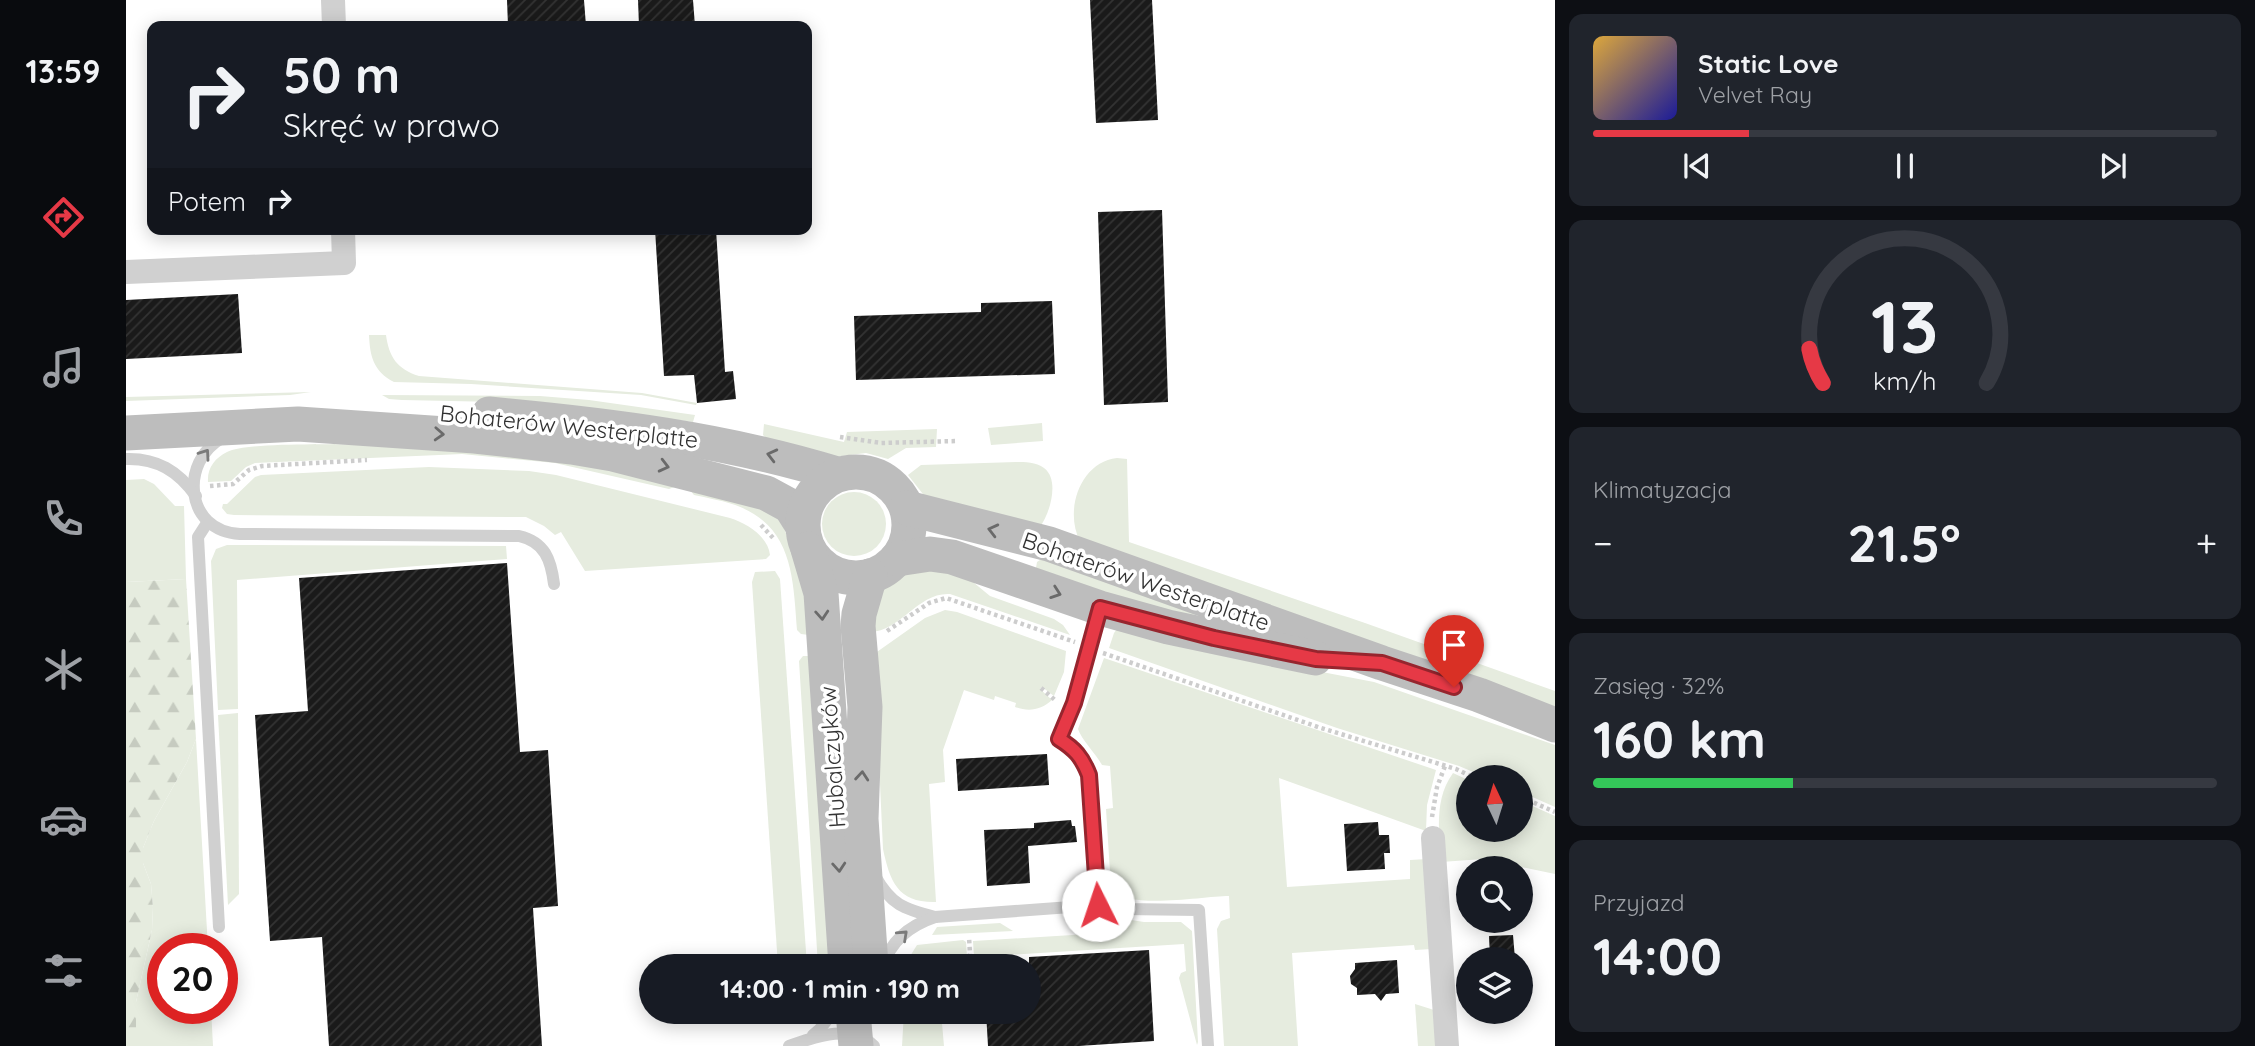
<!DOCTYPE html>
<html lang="pl">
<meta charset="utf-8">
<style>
body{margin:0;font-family:Quicksand,sans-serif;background:#20242c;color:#f1f3f6;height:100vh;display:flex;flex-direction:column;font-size:26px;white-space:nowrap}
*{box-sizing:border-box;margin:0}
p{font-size:23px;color:#9ea1a6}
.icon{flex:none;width:38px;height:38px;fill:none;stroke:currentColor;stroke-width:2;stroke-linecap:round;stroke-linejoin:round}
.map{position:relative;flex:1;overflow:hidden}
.sheet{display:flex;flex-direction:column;gap:14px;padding:14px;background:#0d0f14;width:700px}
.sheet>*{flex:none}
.banner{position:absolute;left:21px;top:21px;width:665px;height:214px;border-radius:14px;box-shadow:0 4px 18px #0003;background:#171b24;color:#f1f3f6;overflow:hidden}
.needle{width:46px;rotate:356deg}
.buttons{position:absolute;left:1330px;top:765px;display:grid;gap:14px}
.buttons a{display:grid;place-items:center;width:77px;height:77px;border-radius:50%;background:#171b24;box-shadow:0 4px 18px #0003;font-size:35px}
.speed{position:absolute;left:21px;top:933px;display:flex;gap:14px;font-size:35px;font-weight:700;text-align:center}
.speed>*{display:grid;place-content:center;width:91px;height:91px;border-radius:50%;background:#171b24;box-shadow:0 4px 18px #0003;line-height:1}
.speed .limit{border:10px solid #d22;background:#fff;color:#111}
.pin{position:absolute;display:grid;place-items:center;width:60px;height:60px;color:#fff;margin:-72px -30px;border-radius:50% 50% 50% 0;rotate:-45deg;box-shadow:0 0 7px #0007}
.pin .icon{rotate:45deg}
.me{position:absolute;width:77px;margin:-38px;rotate:356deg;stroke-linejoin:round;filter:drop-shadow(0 0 5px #0008)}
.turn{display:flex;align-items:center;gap:24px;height:147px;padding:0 21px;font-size:32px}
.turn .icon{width:91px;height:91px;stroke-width:2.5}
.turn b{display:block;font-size:49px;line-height:60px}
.then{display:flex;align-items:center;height:66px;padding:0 21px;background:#0003;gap:14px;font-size:26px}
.big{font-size:52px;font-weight:800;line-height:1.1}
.sheet .widget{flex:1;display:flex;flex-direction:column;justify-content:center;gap:10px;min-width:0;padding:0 24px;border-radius:14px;background:#20242c}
.sheet .dial{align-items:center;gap:0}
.dial svg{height:182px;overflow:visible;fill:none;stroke:#363941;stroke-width:7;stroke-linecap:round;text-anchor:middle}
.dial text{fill:#f1f3f6;stroke:none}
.song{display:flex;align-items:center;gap:21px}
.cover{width:84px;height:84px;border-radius:10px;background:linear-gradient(135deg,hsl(40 70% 55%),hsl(240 70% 35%))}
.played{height:7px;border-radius:4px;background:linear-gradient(90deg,#e63946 25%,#363941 25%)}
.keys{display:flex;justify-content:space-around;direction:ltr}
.heat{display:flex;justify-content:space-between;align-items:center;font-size:38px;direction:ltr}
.charge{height:10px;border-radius:5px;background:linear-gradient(90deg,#34c759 32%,#363941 0)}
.trip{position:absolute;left:513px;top:954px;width:402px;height:70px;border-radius:35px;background:#171b24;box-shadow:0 4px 18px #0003;font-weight:800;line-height:70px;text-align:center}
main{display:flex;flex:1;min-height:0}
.menu{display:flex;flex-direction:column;width:126px;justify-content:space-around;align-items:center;background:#090b0e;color:#9ea1a6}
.menu .icon{width:49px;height:49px}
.menu .on{color:#e63946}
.menu b{font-size:32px;color:#f1f3f6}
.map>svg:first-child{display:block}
.grass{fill:#e6ecdf}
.forest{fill:url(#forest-firs)}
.building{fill:url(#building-hatch)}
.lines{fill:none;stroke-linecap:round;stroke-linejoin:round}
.path{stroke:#cdcdcd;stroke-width:4.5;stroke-dasharray:3.5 3.5;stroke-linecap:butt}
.lane{stroke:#d0d0d0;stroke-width:12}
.street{stroke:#d0d0d0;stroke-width:24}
.secondary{stroke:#bdbdbd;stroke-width:35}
.oneway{stroke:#6a6a6a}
.oneway2{stroke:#7a7a7a}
.route-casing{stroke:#96252e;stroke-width:18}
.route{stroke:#e63946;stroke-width:12}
.labels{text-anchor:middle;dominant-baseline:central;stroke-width:7;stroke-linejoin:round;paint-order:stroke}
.street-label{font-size:23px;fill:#333;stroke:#fff}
</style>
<main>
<nav class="menu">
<b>13:59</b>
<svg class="icon on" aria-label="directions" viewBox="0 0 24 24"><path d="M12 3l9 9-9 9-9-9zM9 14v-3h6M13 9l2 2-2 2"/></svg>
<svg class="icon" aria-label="music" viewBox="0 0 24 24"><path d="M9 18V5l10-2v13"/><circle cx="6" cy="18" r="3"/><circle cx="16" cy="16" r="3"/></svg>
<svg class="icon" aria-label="phone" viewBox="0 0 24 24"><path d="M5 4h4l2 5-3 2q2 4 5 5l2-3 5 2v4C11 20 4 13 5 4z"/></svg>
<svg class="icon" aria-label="climate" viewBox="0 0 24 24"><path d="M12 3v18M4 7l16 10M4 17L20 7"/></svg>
<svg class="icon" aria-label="car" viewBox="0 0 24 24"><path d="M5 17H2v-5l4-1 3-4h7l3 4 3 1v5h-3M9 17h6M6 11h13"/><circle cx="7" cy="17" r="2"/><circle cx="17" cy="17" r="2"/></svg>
<svg class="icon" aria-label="filters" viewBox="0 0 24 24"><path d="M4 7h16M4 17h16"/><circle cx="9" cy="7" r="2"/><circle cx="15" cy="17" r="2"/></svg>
</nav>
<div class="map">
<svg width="1429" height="1046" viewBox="0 0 1429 1046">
<defs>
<pattern id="forest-firs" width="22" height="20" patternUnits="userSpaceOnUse" patternTransform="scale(1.75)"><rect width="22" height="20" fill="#e6ecdf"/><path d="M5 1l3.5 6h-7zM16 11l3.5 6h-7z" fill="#c6cbc0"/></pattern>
<pattern id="building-hatch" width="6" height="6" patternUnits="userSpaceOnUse" patternTransform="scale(1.75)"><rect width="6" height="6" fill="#1a1a1a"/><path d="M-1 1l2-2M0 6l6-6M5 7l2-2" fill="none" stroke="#333"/></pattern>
</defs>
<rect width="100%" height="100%" fill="#fff"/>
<g class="grass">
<path d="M243,335H260C263,357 271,369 293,376L516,393L571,403L570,405L515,395L345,384L268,382C247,371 244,356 243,335Z"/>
<polygon points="185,392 164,395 0,401 0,397"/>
<polygon points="256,395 414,396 463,400 569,415 567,422 423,403 276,400 263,399"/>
<polygon points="916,423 917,441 865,445 862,428"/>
<polygon points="638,424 718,442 721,432 811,429 810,447 780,448 762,459 740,453 708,457 644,442 637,435"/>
<path d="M232,444L291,446L450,462L551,486L543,489L429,463L336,454L129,463L120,467L105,481L82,482C81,468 89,458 101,452C121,442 205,445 232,444Z"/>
<path d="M991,458L1001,459L1003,542L1239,623L1429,691V713L954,541C938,511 954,462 991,458Z"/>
<path d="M890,462C899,462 910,462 918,468C934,480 924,513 914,527L800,498L782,475L795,465Z"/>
<path d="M303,467L403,471L430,475L604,518C620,523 642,536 644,555L640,559L459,571L435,532L429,535L418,526L400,517L108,515L101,514L96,508L97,504H101L129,477L135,475Z"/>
<polygon points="18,479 28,484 49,506 58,506 60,579 0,582 0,480"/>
<path d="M564,490L647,512L658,528L667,553L676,570L683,635L675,634L671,630C667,577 667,524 606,504C594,500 581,498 568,495Z"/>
<circle cx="728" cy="524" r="32"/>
<polygon points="101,545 380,546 381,559 111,580 112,709 92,710 85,561 90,549"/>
<polygon points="917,558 1098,618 1031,612 910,568 911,562"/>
<path d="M809,566L847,582L864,596L928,619L937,625L944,635L824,594C792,592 775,631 744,632L758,585L775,574Z"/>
<polygon points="649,571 654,579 681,966 652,966 626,582 629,572"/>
<path d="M819,610L831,612L940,651L938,672L928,696L916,687L914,689L926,700C915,710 903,712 889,707L890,703L869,696L868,700L838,690L817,750L819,782L803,784L810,902C772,903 764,882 757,849L748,654L799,618Z"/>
<polygon points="991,629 1086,651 1248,682 1429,745 1429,807 1395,792 1395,777 1359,777 1333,766 1211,728 983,648 988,633"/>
<polygon points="677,656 684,656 706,966 692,966 673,661"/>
<path d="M978,658L1310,770L1301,805L1300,831L1153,778L1161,887L1284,879V860L1301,859L1306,949L1289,950L1288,945L1166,953L1172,1046H1098L1091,929L1095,921L1104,918L1103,896C1077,896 999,911 985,888L980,809L987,808L984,766L976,765C970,754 955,739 952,729Z"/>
<polygon points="112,713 113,894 102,905 92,715"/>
<polygon points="70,739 82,948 37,948 37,1008 85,1008 87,1046 10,1046 10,1002 26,930 27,907 25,884 17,863 17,848 28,821 61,762"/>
<path d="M1327,773L1342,780V830H1395V801L1429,816V874L1357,859L1315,862C1313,832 1308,799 1327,773Z"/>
<polygon points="986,917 1018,922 1055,922 1066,931 1072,1042 1071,1045 1053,978 1055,973 1060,971 1058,944 848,957 847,941 995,932 995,925 981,926 981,922"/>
<polygon points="874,923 887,931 806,935 811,927"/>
<polygon points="837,940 840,942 841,957 837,961 818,962 818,966 778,966 791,945"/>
<polygon points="1289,1004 1308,1010 1313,1046 1292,1046"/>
<polygon points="778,1012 815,1012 818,1046 776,1046"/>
</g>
<polygon class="forest" points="60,579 70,739 61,762 28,821 17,848 17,863 25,884 27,907 26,930 10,1002 10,1046 0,1046 0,582"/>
<g class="building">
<polygon points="381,0 458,0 460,26 382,26"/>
<polygon points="512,0 567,0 569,26 513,26"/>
<polygon points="964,0 1026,0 1032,120 970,123"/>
<polygon points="1036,210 1042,402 978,405 972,212"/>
<polygon points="529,229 590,229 599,372 607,371 610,399 571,403 568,375 538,376"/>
<polygon points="112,294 116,353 0,359 0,300"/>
<polygon points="926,301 929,374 730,380 728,316 855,312 855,303"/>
<polygon points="381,563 394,752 422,750 432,906 407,908 416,1046 203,1046 196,937 144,941 129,715 182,711 173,578"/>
<polygon points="921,754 923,785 832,791 830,759"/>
<polygon points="945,820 946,826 949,826 951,842 902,846 904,883 861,886 858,830 908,828 908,823"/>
<polygon points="1252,822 1253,835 1263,835 1264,853 1258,853 1259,869 1221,871 1218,824"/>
<polygon points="1387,935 1389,959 1364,959 1363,936"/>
<polygon points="1023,950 1028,1041 953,1046 862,1046 860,1012 903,1012 903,957"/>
<polygon points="1271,960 1273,993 1260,994 1255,1001 1249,994 1231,995 1231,988 1225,984 1224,976 1229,969 1229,963"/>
</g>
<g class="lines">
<g class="path">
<polyline points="714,437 755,443 831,441"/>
<polyline points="84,486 107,484 123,470 136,466 241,460"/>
<polyline points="635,525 648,539"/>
<polyline points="761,631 803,603 820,598 949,642"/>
<polyline points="977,653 1195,728 1330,769 1347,777"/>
<polyline points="915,688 929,700"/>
<polyline points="1395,797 1429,812"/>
<polyline points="1306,817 1311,787 1319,766"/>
<polyline points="841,964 844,954 843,937"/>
</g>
<g class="lane">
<path d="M96,438C54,461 58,531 114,534L393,536C419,542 425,560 428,584"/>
<path d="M0,459C31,458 52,471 70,496"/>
<polyline points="81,523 72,537 93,927"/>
<path d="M749,876C765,905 778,909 809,917"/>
<path d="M972,905L963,775C956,757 949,749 933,739L948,703L973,611"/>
<path d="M757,966C765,940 785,925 809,917L972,905L998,909L1073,910L1082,1046"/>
<polyline points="687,1035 694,1029 707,1012"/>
<path d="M663,1046C689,1037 725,1023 748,1046"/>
</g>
<g class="street">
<polyline points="207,0 208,26"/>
<polyline points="0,272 218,263 217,229"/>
<polyline points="1307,838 1321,1046"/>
</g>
<g class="secondary">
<path d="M363,414C482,425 597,439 711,474"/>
<polyline points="0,433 172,424 349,436 446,447 487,454 640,493 664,506 676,525"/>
<circle cx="730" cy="525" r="53"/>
<polyline points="781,508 923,544 1256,663 1353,695 1429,725"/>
<polyline points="682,549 695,593 720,966"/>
<polyline points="771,559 804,554 826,557 974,608 1042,627 1189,658"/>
<polyline points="744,576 733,614 732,626 739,707 735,819 745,966"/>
<polyline points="727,1012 730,1046"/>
</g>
</g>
<defs><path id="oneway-chevron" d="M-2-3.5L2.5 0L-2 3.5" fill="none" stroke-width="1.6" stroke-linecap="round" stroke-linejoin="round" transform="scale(1.75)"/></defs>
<g class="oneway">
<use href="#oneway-chevron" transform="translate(313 434) rotate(3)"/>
<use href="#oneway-chevron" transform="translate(646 455) rotate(-166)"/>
<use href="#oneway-chevron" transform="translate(538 466) rotate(14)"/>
<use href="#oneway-chevron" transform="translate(867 530) rotate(-166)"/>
<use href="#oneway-chevron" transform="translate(930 593) rotate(19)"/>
<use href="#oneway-chevron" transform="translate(696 615) rotate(86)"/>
<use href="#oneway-chevron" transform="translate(736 776) rotate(-85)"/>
<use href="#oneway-chevron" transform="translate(713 867) rotate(86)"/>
</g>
<g class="oneway2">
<use href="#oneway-chevron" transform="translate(79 454) rotate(-55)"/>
<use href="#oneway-chevron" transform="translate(777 935) rotate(-43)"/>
</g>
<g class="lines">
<g class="route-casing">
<path id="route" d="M972,905L963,775C956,757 949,749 933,739L948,703L974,608L1088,638L1190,659L1256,663L1328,687"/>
</g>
<use href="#route" class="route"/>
</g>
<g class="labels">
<g class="street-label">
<text transform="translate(443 426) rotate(6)">Bohaterów Westerplatte</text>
<text transform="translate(1020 581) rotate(19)">Bohaterów Westerplatte</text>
<text transform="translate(706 757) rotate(-94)">Hubalczyków</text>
</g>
</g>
</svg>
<div class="buttons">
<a><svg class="needle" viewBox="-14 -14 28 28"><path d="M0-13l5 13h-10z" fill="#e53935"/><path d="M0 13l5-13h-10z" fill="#9ea1a6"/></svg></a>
<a><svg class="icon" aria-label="search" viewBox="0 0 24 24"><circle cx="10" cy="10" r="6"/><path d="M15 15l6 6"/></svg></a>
<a><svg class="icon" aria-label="layers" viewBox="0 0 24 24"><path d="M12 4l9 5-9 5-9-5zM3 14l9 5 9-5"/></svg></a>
</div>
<div class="speed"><div class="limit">20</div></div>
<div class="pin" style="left:1328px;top:687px;background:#d93025"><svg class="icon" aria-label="arrive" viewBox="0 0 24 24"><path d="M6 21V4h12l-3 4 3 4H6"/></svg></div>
<svg class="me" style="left:972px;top:905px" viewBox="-20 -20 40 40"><circle r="19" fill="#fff"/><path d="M0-13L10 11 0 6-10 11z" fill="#e63946"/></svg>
<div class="trip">14:00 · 1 min · 190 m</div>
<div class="banner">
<div class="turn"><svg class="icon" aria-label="right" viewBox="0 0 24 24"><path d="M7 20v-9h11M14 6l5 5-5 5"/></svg><div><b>50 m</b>Skręć w prawo</div></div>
<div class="then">Potem<svg class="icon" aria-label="right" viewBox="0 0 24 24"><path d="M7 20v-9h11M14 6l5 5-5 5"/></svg></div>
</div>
</div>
<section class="sheet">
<div class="widget">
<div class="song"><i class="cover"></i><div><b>Static Love</b><p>Velvet Ray</p></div></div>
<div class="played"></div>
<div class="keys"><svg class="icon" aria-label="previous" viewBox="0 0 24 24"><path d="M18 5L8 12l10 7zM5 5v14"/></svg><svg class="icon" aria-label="pause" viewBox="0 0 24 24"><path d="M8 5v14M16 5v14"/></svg><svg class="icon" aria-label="next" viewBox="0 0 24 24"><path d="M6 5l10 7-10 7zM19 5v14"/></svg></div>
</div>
<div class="widget dial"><svg viewBox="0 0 100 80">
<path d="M14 69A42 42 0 1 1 86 69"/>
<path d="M14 69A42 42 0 0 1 8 54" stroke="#e63946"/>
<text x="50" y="56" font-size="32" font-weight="700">13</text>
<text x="50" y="72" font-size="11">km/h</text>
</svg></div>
<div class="widget"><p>Klimatyzacja</p>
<div class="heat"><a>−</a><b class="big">21.5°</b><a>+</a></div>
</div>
<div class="widget"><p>Zasięg · 32%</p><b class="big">160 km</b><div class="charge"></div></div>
<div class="widget"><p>Przyjazd</p><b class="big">14:00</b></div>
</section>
</main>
